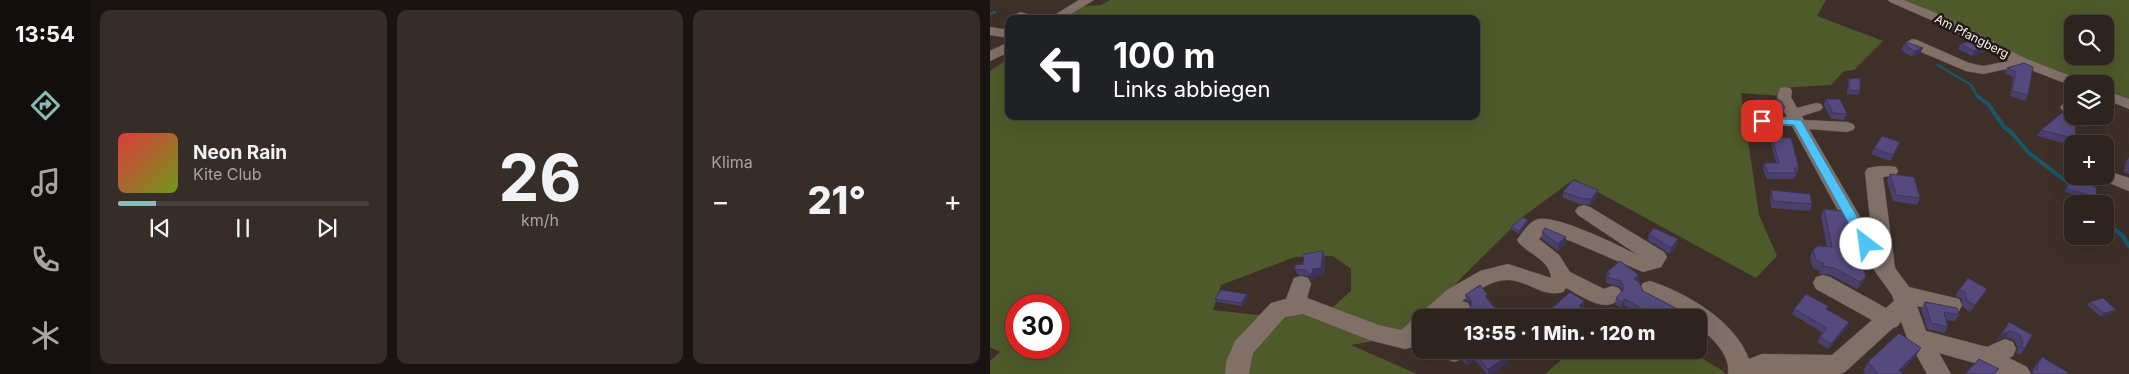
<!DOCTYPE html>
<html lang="de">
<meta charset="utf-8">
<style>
body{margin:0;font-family:Inter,sans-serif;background:#362c28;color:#f1f3f6;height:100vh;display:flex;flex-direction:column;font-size:19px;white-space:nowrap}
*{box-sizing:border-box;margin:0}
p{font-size:16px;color:#a7a4a4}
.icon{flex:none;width:28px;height:28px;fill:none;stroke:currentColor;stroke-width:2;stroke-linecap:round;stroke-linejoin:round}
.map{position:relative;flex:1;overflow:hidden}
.side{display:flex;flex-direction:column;gap:10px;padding:10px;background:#191411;width:900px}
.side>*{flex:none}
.banner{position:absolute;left:15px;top:15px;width:475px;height:105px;border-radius:10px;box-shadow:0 5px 20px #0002,0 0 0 1px #49413d;background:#202124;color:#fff;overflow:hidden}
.buttons{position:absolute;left:1074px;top:15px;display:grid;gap:10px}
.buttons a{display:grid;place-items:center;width:50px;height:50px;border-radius:10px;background:#2e241f;box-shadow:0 5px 20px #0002,0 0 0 1px #49413d;font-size:25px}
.speed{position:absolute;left:15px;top:294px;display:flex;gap:10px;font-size:25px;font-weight:700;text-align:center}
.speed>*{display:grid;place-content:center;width:65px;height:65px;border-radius:50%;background:#2e241f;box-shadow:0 5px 20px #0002,0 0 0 1px #49413d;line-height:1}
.speed .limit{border:8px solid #d22;background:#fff;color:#111}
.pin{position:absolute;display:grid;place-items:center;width:42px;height:42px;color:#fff;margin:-21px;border-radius:10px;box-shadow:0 2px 8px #0006}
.me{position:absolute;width:55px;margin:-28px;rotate:330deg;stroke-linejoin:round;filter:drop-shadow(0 0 4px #0008)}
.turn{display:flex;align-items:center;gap:18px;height:105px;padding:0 25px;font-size:22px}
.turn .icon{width:65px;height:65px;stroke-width:2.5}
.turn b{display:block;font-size:35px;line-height:42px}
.big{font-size:38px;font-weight:800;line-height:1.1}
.side .widget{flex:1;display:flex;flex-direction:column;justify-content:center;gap:8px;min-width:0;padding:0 18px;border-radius:10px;background:#362c28}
.side .dial{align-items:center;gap:0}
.dial b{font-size:65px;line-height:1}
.song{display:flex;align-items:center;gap:15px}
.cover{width:60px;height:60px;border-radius:8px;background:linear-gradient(135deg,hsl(0 70% 55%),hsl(80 70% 35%))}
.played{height:5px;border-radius:2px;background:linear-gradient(90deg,#8bbbb9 15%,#49413d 15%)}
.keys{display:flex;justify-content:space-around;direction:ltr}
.heat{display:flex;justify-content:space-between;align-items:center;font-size:28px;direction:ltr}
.side .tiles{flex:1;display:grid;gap:10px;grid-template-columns:repeat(3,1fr)}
.trip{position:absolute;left:422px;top:309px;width:295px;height:50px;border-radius:10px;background:#2e241f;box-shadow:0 5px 20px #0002,0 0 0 1px #49413d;font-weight:800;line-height:50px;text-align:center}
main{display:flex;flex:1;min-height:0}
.dock{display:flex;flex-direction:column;width:90px;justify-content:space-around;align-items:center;background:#120e0c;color:#a7a4a4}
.dock .icon{width:35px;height:35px}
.dock .current{color:#8bbbb9}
.dock b{font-size:22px;color:#f1f3f6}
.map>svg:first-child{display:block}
.green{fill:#4e5a2a;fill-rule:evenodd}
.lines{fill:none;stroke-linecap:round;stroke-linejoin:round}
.stream-far2{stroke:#1a5767;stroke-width:2.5}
.stream-far1{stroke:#1a5767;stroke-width:4}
.stream{stroke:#1a5767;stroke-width:4.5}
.minor-casing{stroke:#584c46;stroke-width:1}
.minor{fill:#807068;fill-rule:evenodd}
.wall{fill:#49406c}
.shaded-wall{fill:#3c3458}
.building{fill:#554a7d;stroke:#3c3458}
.route{fill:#4fc3f7;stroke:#337fa1}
.labels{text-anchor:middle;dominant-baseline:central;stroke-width:5;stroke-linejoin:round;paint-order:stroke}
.far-street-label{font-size:12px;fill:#faf0ec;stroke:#201a17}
</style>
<main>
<nav class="dock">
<b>13:54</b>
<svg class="icon current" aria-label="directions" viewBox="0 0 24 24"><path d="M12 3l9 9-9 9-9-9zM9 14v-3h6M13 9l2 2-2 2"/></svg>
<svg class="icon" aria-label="music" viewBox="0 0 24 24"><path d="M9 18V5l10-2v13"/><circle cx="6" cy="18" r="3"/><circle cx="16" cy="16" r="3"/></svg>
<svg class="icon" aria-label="phone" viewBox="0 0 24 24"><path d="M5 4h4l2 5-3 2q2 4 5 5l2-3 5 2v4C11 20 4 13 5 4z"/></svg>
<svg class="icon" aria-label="climate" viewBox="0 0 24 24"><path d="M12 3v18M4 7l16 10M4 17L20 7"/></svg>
</nav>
<section class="side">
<div class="tiles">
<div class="widget">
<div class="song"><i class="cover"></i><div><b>Neon Rain</b><p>Kite Club</p></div></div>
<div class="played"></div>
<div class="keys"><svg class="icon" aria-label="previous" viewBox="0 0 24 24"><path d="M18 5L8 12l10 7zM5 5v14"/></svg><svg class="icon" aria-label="pause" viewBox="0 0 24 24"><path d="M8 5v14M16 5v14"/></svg><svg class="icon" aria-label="next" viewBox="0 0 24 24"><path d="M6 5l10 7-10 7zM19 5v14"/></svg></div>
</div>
<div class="widget dial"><b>26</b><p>km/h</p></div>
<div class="widget"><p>Klima</p>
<div class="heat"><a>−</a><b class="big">21°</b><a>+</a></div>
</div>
</div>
</section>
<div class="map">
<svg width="1139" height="374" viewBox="0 0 1139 374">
<rect width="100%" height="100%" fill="#3e3029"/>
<g class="green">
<path d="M120,0H836L827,16L893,41L864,70L854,71L841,85L790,88L789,96L751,93L769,215L787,256L766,278L584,179L534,216L473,276L436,317L431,318V323L422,334L361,345L427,374H0V361L10,352L0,347V71L19,58V116H486V19H66L85,7L111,5ZM343,256L361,269V291L343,307L285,305L268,315L223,310L231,285L305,257ZM26,305H69V348H26Z"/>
<path d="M901,0H1139V107L1115,97V84H1082L1013,56L969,32ZM1082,24H1115V56H1082Z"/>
<polygon points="583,350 698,350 733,371 735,374 555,374"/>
</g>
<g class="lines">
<g class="stream-far2">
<polyline points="0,14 5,12"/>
<polyline points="948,65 981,85 988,97"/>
</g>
<g class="stream-far1">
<polyline points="987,96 998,104 1014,127 1021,132 1039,153 1081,185"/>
<polyline points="1085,191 1094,204"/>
</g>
<polyline class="stream" points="1115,223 1132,235 1139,246"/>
<g class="minor-casing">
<g id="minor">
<polygon points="89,0 104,0 73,19 58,19"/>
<polygon points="898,0 914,0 956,17 1037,59 1094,81 1096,84 1082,84 1082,86 1031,66 993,74 976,71 917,46 916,43 922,39 927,40 979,63 993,66 1019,61 948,23 900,2"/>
<polygon points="30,12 44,16 46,19 26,19 24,16"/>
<polygon points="0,27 19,30 19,38 0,35"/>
<polygon points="19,42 19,52 0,61 0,51"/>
<path d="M795,87L800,88L802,91L801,97L807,108L826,103L831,104L833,107L831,110L812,116L814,120L857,122L863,124L865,127L863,130L857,132L819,129L882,237L875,172L878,168C887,166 897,165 906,167L908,171L906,175L893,177L905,268L919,287L969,299L972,305L969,311L961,313L927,306L936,331L997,347L1015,339L1023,342L1026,349L1023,356L1019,358L1037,367L1041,374H1006L992,365L949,353L961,374H937L917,338L911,321L908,326L903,328L855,372L850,374H738C741,355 722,338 709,327V318H694L653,295L650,289L653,283L660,281C697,293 745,321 759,359L772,354L842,355L882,320L826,289L823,283L826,277L833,275L840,277L896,308L904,301L902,295L869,249L802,126L768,124L765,121L768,118L797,117L787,97L790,88Z"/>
<polygon points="1115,90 1139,99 1139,109 1115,99"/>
<polygon points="1082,99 1082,113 1072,110 1070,107 1077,100"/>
<polygon points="1115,170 1139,178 1139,191 1109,179 1107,176 1115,176"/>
<path d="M594,205L600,207L674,252L677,257L671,267L653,272L583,242L555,232L549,239L569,255L580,272L614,289L622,286L629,288L632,294C620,318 592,296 576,288L573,292C552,298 538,280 517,280C501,280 485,292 472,301L478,303L481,309L475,318H431V338L423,347L415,349L379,340L313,314L295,317L263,353L259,374H235L236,362L245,341L281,303L296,299L304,278L311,276L318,278L321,284L317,298L389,325L411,330L457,290L490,271L518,264L561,278C560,259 536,254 527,240C532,233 540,220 549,219C570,216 627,245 648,255L588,215L585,211L588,207Z"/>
<polygon points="449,350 474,350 475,352 472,359 464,362 452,357"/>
</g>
</g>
<use href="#minor" class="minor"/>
</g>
<g class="wall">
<polygon points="914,44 930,54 922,57 911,50"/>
<polygon points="971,44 997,51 982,56 968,49"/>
<polygon points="1034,63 1038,95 1035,101 1020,96 1023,77 1015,73 1017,68"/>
<polygon points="859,79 870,91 868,95 857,94 858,83"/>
<polygon points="766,99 782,100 795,108 793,114 768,116 765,105"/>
<polygon points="836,99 857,114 854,120 841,119 834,105"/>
<polygon points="1082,116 1110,116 1097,127 1085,122 1086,139 1082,145 1047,136 1051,130"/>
<polygon points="782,137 809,168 804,179 777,179 773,169 774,163 786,163 781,143"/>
<polygon points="884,148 908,148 900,161 881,154"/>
<polygon points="1139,157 1139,174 1134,172 1136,161"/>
<polygon points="900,174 930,198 927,205 903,201 897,180"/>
<polygon points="1079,180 1107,197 1105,200 1075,192 1077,183"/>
<polygon points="608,190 608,196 600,205 590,204 573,198 573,192"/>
<polygon points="781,190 822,204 820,211 781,208 780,196"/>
<polygon points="834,209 866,234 863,242 853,242 856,257 876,276 872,284 867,289 841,275 829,274 830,271 823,268 820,258 823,250 837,246 831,217"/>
<polygon points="538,220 538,223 529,234 522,230 521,227"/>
<polygon points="552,232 576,237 576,244 568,251 552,239"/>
<polygon points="659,234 688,239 687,245 680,254 658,240"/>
<polygon points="335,257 334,274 325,276 325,279 321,280 319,276 308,275 305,269"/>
<polygon points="617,272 649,275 649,281 648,281 653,291 696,318 656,318 634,305 631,308 625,304 626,298 632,291 631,287 616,283"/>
<polygon points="997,289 980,312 973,307 971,298 965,296 969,290"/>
<polygon points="475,295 498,300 508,312 520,318 485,318 481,312 480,307 481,305 480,302 476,300"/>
<polygon points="259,297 252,306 227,302 225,299"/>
<polygon points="594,301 593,308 600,318 559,318 559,311"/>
<polygon points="935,302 969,315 965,321 956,320 958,327 954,333 937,329 931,309"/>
<polygon points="1100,302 1126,310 1123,313 1111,317 1097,305"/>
<polygon points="804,309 836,309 857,328 838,349 827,342 830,337 833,333 802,314"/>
<polygon points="1019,322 1042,335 1035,348 1030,355 1026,353 1028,348 1024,340 1016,337 1007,340"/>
<polygon points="931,348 925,357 911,372 913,374 875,374 873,371 878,362"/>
<polygon points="474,350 518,356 518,363 501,374 497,374 485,360 477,365 473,361 472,354"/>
<polygon points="1052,357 1078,374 1040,374 1046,364"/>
</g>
<g class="shaded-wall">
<polygon points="1000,46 997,51 982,56 984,51"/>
<polygon points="933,48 930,54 922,57 924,51"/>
<polygon points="1107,116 1110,116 1097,127 1101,121"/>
<polygon points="910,142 908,148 900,161 903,155"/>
<polygon points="608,190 608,196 600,205 601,199"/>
<polygon points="538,220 538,223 529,234 529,231"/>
<polygon points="576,237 576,244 568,251 568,244"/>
<polygon points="688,239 687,245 680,254 681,248"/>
<polygon points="333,251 335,257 334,274 325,276 325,279 321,280 319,274 323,269"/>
<polygon points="649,275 649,281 643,285 644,279"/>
<polygon points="876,276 872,284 867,289 870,282"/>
<polygon points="257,294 259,297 252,306 251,303"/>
<polygon points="635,299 634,305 631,308 632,302"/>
<polygon points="594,301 593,308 589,312 589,306"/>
<polygon points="1126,310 1123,313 1111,317 1114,313"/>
<polygon points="859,322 857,328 838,349 841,344"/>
<polygon points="1020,331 1016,337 1007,340 1012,334"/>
<polygon points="931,348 925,357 909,374 909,370"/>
<polygon points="484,353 485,360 477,365 476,359"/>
<polygon points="518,356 518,363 501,374 498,374 498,369"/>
</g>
<g class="building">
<polygon points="986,39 1000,46 984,51 971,44"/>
<polygon points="919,43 933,48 924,51 914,44"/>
<polygon points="1034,63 1043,67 1038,95 1022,91 1026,72 1017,68"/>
<polygon points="870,78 870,91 859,90 859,79"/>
<polygon points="766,99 782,100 787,99 792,102 795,108 769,110"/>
<polygon points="836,99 850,99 857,114 843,113"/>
<polygon points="1079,107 1082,108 1082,116 1084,116 1086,139 1051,130"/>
<polygon points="1089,116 1107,116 1101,121"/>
<polygon points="892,136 910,142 903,155 884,148"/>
<polygon points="782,137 801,138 809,168 804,168 806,173 778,173 774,163 789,163"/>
<polygon points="900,174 924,177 930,198 906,195"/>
<polygon points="583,180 608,190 601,199 590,198 573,192"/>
<polygon points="1079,180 1106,187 1107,197 1077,189"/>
<polygon points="781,190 820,194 822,204 783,201"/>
<polygon points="834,209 854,211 866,234 852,234 856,257 873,268 876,276 870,282 844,268 832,266 834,264 826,260 823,250 828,246 842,247"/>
<polygon points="533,217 538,220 529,231 521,227"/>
<polygon points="555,228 576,237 568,244 552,232"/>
<polygon points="664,228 688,239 681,248 659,234"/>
<polygon points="333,251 331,268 323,269 322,273 319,274 316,270 305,269 305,265 313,264 314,254"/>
<polygon points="630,261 649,275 644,279 649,282 653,291 697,314 694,318 673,318 668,315 666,317 635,299 632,302 626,298 634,289 631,281 617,277 620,274 617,272"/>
<polygon points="978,278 997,289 985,305 977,301 975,292 969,290"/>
<polygon points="490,285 498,295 495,296 508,312 513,309 520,318 488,318 480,307 482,303 479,297 475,295"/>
<polygon points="231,290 257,294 251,303 225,299"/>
<polygon points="580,292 594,301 589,306 600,314 596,318 567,318 559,311"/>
<polygon points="816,294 838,306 836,309 859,322 841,344 830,337 837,328 804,309"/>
<polygon points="1113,298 1126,310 1114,313 1100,302"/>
<polygon points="935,302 967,308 969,315 954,312 958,327 941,323"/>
<polygon points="1019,322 1042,335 1035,348 1031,347 1033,342 1029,334 1020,331 1012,334"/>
<polygon points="909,333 931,348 909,370 913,374 888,374 878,362"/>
<polygon points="474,350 512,350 518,356 498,369 484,353 476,359 472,354"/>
<polygon points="1052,357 1079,373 1078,374 1041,374 1044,370 1048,369 1047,365"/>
<polygon points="989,359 1009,369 1004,374 975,374"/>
</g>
<polygon class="route" points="772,118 811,120 883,244 881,247 872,247 804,125 769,123 767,121"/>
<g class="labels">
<g class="far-street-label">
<text transform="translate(982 36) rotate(27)">Am Pfangberg</text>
</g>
</g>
</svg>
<div class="buttons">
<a><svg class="icon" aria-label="search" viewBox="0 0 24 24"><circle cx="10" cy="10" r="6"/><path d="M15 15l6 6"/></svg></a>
<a><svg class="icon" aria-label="layers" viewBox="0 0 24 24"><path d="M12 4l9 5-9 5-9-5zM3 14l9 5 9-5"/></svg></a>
<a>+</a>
<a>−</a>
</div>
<div class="speed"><div class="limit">30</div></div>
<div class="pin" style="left:772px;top:121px;background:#d93025"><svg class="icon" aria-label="arrive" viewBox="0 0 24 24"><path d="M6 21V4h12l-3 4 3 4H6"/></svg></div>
<svg class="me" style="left:876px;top:244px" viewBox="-20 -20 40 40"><circle r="19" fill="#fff"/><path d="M0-13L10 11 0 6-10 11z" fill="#4fc3f7"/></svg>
<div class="trip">13:55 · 1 Min. · 120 m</div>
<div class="banner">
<div class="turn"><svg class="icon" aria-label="left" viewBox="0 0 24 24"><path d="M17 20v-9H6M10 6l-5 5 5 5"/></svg><div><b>100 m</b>Links abbiegen</div></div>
</div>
</div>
</main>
